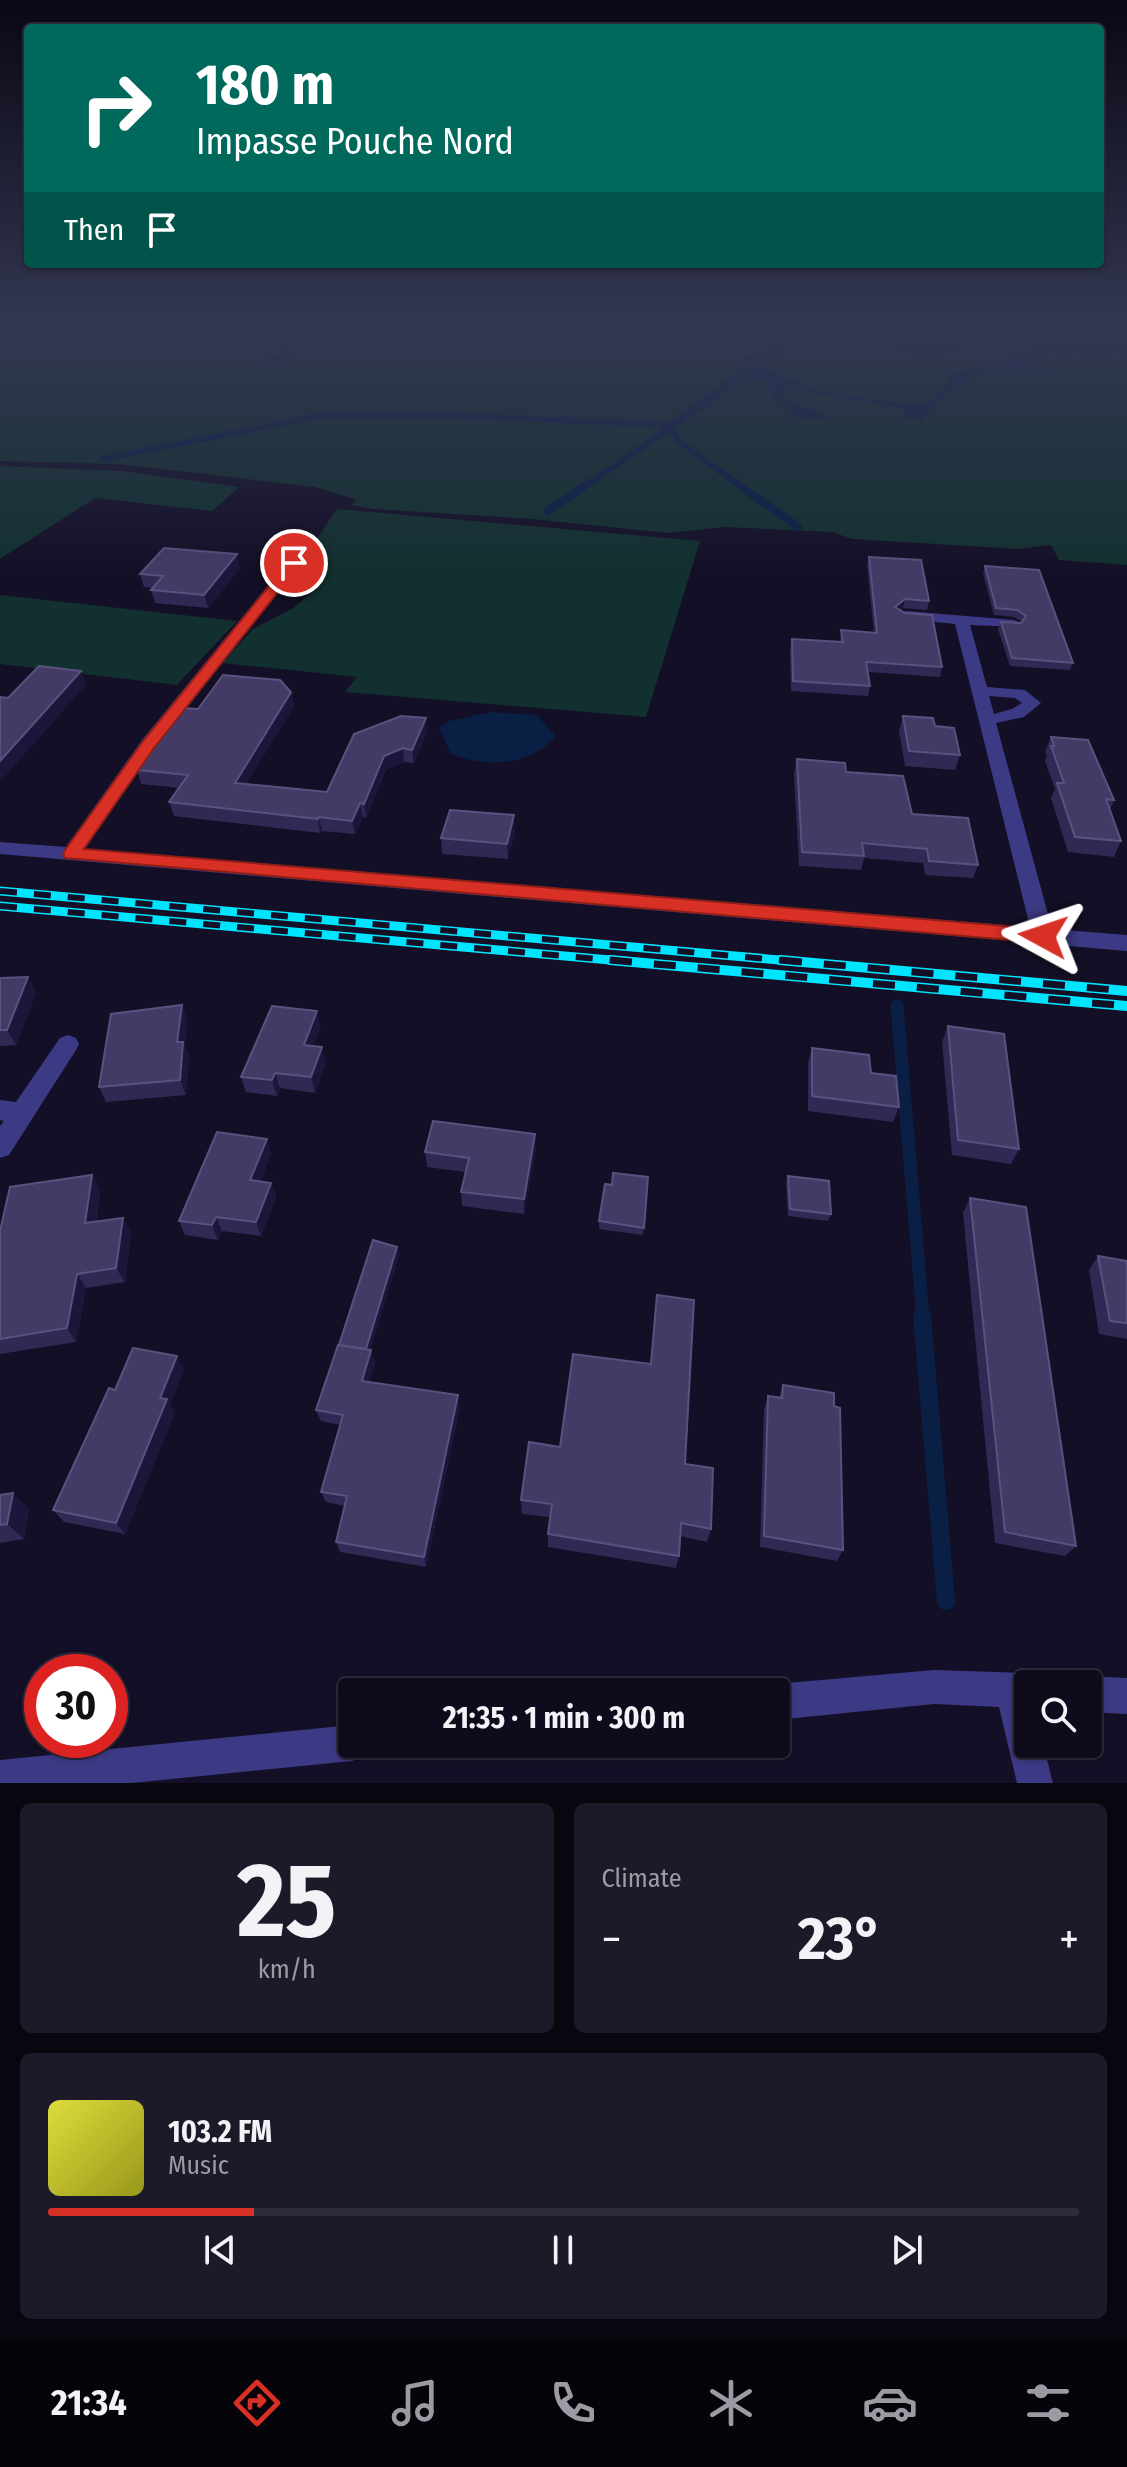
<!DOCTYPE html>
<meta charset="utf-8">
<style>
body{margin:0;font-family:"Fira Sans Condensed",sans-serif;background:#1c1929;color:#f1f3f6;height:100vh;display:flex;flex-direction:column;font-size:30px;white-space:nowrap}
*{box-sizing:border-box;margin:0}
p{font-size:26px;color:#9b9ba3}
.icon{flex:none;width:44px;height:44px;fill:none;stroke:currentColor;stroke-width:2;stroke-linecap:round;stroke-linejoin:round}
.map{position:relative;height:1783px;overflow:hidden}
.side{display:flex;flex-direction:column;gap:20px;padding:20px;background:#08060f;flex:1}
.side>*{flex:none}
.banner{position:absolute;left:24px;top:24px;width:1080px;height:244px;border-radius:8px;box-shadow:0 2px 6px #0004,0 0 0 2px #2e2b3b;background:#00695c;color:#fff;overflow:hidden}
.buttons{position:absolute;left:1014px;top:1670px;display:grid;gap:16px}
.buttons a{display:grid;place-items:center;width:88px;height:88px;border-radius:8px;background:#0e0b1c;box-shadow:0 2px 6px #0004,0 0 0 2px #2e2b3b;font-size:40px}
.speed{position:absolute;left:24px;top:1654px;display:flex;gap:16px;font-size:40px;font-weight:700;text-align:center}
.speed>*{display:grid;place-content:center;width:104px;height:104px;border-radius:50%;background:#0e0b1c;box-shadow:0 2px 6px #0004,0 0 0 2px #2e2b3b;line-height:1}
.speed .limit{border:12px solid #d22;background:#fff;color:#111}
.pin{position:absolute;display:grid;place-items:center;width:68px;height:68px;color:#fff;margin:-34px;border:4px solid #fff;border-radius:50%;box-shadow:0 2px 8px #0007}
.me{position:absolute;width:88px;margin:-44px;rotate:275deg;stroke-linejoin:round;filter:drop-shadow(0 0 6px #0008)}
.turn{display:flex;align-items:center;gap:28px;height:168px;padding:0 40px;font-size:36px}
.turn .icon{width:104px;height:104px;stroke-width:2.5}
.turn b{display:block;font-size:56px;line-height:68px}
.then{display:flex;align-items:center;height:76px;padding:0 40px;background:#0003;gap:16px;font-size:30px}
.big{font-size:60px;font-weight:700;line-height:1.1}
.side .tile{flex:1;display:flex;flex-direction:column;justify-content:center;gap:12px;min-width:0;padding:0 28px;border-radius:12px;background:#1c1929}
.side .dial{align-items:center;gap:0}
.dial b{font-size:104px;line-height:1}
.song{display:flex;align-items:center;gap:24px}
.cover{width:96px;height:96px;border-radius:12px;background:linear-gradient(135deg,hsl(60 70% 55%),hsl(60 70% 35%))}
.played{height:8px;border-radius:4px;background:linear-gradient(90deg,#d93025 20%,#2e2b3b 20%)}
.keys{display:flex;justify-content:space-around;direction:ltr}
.heat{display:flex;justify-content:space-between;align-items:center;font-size:44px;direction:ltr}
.side .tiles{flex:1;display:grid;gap:20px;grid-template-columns:1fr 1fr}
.tile:last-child{grid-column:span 2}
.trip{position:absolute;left:338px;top:1678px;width:452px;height:80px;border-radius:8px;background:#0e0b1c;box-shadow:0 2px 6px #0004,0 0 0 2px #2e2b3b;font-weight:700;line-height:80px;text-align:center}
.menu{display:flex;height:128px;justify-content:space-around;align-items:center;background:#06040b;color:#9b9ba3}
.menu .icon{width:56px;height:56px}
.menu .active{color:#d93025}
.menu b{font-size:36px;color:#f1f3f6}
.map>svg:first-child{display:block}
.green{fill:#12302f}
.water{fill:#0a1f44}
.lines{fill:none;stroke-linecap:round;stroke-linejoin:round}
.stream-far3{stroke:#0a1f44;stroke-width:6}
.stream-far2{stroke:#0a1f44;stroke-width:8}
.stream-far1{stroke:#0a1f44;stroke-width:13}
.stream{stroke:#0a1f44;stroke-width:18}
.minor{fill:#3d3a85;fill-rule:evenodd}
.rail-far1-casing{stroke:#00e5ff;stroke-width:9}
.rail-casing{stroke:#00e5ff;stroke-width:10}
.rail-far1{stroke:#130f26;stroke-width:6;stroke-dasharray:17;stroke-linecap:butt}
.rail{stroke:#130f26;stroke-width:7;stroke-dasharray:22;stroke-linecap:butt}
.wall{fill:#312854}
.shaded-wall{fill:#1d163a}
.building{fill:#433a66;stroke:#5a527e;stroke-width:2}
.route{fill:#d93025;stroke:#8d1f18;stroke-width:2}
</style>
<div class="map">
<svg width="1127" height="1783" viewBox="0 0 1127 1783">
<rect width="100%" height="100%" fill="#130f26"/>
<g class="green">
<polygon points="0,326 1127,326 1127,565 1059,560 1051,545 1018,549 852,539 832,532 724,527 667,533 532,519 373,509 351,505 357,500 315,487 118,464 0,461"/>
<polygon points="0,466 122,471 239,487 212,511 95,498 0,559"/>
<polygon points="337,509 700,541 646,717 345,692 357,677 222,663 253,629 293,608 315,590 321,562 302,560"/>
<polygon points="0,595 237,621 177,685 0,664"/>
</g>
<g class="water">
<path d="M794,326H815L784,351L754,368C772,389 892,402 924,406L931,410L924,414L922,421L903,417L906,411L903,407L785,389L779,393C792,409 816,405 827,420L792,416L794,413L771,396L769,384L743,373L673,425L668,423L739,371L740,360L763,351Z"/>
<polygon points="848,326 964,326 980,335 960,351 919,356 865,340 855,336"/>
<path d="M1115,326H1127V354L1095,350L1113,357C1101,358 1089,360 1079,350H1070L1067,356C1051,351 1043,350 1028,361L1042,363L1040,367L1049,373C1019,367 996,369 965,375L963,378L988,394L958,380L944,399L931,400L944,388L951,375L1013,358L1034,347L1107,342L1109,340L1106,330Z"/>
<path d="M491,712L537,715L556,737C528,766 487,768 451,754L439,728L449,721Z"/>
</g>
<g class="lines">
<g class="stream-far3">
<polyline points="756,362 756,369 804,388"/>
<polyline points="268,365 270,359 290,357 283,349 311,332 303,326"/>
<polyline points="916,416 968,375 980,371"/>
<polyline points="103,459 325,415 428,415 656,424 671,428 678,441 739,485"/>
<polyline points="587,485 756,369"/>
</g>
<g class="stream-far2">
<polyline points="736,483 798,527"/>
<polyline points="548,511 589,483"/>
</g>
<polyline class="stream-far1" points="897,1006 923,1318"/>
<polyline class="stream" points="922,1316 946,1601"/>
<g class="minor">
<path d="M294,559L301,563L299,566L154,748L85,849L1030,927L955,624L906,619L899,615L906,611L1014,620L1021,624L1019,627L970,625L987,687L1025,690L1041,703L1024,717L996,723L1052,929L1127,935V951L0,854V842L66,847L142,740L289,560ZM989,696L1015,698L1022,703L1012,709L994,714Z"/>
<polygon points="68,1035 76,1038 79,1044 76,1050 9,1155 0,1158 0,1126 4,1121 0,1120 0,1100 16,1102 60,1038"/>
<polygon points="934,1670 1028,1673 1040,1678 1043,1684 1028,1684 1028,1744 1043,1744 1053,1783 1017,1783 999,1707 934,1704 776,1720 776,1692 763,1692 776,1684"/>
<polygon points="1088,1676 1127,1678 1127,1714 1088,1712 1088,1684 1075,1684"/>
<polygon points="352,1725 352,1744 370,1744 365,1756 352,1761 132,1783 0,1783 0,1760"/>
</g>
<g class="rail-far1-casing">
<g id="rail-far1">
<polyline points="0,891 802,962"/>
<polyline points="0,906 633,962"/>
</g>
</g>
<g class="rail-casing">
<g id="rail">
<polyline points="610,960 1127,1006"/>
<polyline points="780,960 1127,991"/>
</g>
</g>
<use href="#rail-far1" class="rail-far1"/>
<use href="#rail" class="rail"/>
</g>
<g class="wall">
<polygon points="869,557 929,601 927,610 903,608 901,610 942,667 940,677 868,672 870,686 868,696 791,691 790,649 792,639 840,642 841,630 874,633 867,566"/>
<polygon points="985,566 1073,663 1070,670 1010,666 998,629 1001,622 1022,622 1014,617 994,615 983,573"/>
<polygon points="240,568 208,608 155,603 151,590 152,588 144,587 140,574"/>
<polygon points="291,692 294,706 246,784 327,792 427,732 414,763 404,762 386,770 366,818 363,817 355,834 322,831 320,833 174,816 169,802 180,788 141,784 137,770 198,709"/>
<polygon points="903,716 960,755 955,770 905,766 899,731"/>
<polygon points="1051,737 1114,800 1110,810 1121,841 1114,857 1068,852 1051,798 1055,789 1045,761 1047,756 1045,752"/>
<polygon points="797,759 846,772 912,814 978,865 973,878 925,875 923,863 864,858 861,870 799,866 794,773"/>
<polygon points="515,831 508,859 442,854 441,838"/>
<polygon points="0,978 36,992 16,1045 0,1046"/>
<polygon points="182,1005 187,1021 185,1045 189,1057 186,1095 106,1102 99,1087"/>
<polygon points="321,1026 313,1046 326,1062 315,1093 280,1088 277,1096 246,1092 241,1077"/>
<polygon points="948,1026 1019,1149 1011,1164 952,1155 942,1042"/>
<polygon points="812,1048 899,1107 893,1122 808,1111 808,1063"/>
<polygon points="267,1139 271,1154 260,1182 271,1183 276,1197 261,1236 222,1231 218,1240 185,1235 179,1221"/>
<polygon points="536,1149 524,1214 462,1206 461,1192 465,1172 427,1167 425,1152"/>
<polygon points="92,1175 100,1190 96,1222 131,1232 125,1282 86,1288 76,1342 0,1354 0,1231"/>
<polygon points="788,1176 831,1214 828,1221 788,1216 786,1183"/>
<polygon points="648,1177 643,1235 599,1229 599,1221 612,1185"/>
<polygon points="970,1198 1076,1546 1065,1556 995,1543 963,1213"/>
<polygon points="397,1247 399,1255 370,1350 375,1363 369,1382 460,1407 426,1567 340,1552 336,1542 345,1506 326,1502 321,1492 340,1425 321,1421 316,1410 339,1345"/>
<polygon points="1098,1256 1127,1261 1127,1339 1099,1334 1089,1270"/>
<polygon points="657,1295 685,1464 711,1529 707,1542 680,1536 679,1556 676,1568 548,1547 548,1534 550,1517 522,1514 521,1500 560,1447 651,1364"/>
<polygon points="184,1369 170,1404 175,1412 125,1534 64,1522 53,1510 115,1390"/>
<polygon points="783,1385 834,1406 843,1550 837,1561 760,1547 764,1409 768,1396 779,1397"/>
<polygon points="0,1495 29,1509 24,1539 0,1543"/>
</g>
<g class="shaded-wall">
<polygon points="237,554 240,568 208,608 204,595"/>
<polygon points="905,599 903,608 893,616 895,607"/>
<polygon points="81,671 86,685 0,782 0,761"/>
<polygon points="291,692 294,706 239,796 235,783"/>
<polygon points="426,718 427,732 414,763 412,750"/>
<polygon points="403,748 404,762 386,770 366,818 364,804 384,756"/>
<polygon points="360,803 363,817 355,834 352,821"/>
<polygon points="514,815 515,831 508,859 507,844"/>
<polygon points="319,817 322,831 320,833 318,819"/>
<polygon points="28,977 36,992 16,1045 7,1030"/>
<polygon points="182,1005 187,1021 185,1045 189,1057 186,1095 180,1080 177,1042"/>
<polygon points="317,1011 321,1026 308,1060 304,1045"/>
<polygon points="322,1047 326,1062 315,1093 311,1077"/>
<polygon points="275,1073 280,1088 277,1096 272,1080"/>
<polygon points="535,1134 536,1149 524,1214 524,1199"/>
<polygon points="267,1139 271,1154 255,1195 250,1180"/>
<polygon points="92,1175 100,1190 93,1237 85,1223"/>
<polygon points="271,1183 276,1197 261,1236 256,1222"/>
<polygon points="216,1217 222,1231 218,1240 212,1225"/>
<polygon points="123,1218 131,1232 125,1282 116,1268"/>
<polygon points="397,1247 399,1255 368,1356 366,1349"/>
<polygon points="77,1274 86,1288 76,1342 67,1328"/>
<polygon points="371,1350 375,1363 366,1393 362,1381"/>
<polygon points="177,1356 184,1369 170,1404 175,1412 125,1534 116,1523 160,1398"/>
<polygon points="458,1395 460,1407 426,1567 424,1557"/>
<polygon points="13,1493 29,1509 24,1539 7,1524"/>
</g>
<g class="building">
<polygon points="164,548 237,554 204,595 151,590 163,576 140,574"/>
<polygon points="869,557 921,560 929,601 905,599 895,607 905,613 932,615 942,667 866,662 870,686 793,681 792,639 843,642 841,630 877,633"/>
<polygon points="985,566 1039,570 1073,663 1012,658 1001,622 1021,623 1026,616 1017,610 996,608"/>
<polygon points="39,666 81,671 0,761 0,697 8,698"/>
<polygon points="223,675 280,680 291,692 235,783 327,792 354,734 401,716 426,718 412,750 403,748 384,756 364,804 360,803 352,821 319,817 318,819 169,802 188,775 137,770 183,708 198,709"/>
<polygon points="903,716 933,718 935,726 954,728 960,755 909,751"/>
<polygon points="1051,737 1088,740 1114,800 1106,799 1121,841 1075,837 1057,783 1064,783 1051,746 1054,746"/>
<polygon points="797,759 845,763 846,772 903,776 912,814 968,818 978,865 929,861 927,849 862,843 864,856 802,852"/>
<polygon points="450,810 514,815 507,844 441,838"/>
<polygon points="28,977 7,1030 0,1030 0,978"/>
<polygon points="182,1005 177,1042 183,1042 180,1080 99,1087 111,1014"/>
<polygon points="272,1006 317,1011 304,1045 322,1047 311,1077 275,1073 272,1080 241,1077"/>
<polygon points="948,1026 1004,1034 1019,1149 958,1140"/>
<polygon points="812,1048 869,1055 871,1073 896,1076 899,1107 812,1096"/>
<polygon points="433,1121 535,1134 524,1199 461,1192 469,1158 425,1152"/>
<polygon points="217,1132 267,1139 250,1180 271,1183 256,1222 216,1217 212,1225 179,1221"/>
<polygon points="613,1173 648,1177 644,1228 599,1221 605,1184 612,1185"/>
<polygon points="92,1175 85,1223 123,1218 116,1268 77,1274 67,1328 0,1339 0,1231 10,1187"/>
<polygon points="788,1176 829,1181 831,1214 790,1209"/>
<polygon points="970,1198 1026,1207 1076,1546 1005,1532"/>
<polygon points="373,1240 397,1247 366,1349 339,1345"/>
<polygon points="1098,1256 1127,1261 1127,1323 1110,1321"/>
<polygon points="657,1295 694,1300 685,1464 713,1468 711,1529 681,1523 679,1556 548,1534 552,1504 521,1500 529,1442 560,1447 573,1354 651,1364"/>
<polygon points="338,1345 371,1350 362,1381 458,1395 424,1557 336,1542 347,1496 321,1492 343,1415 316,1410"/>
<polygon points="133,1348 177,1356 160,1398 167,1399 116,1523 53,1510 109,1388 115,1390"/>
<polygon points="783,1385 834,1393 834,1406 840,1408 843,1550 764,1536 768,1396 782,1398"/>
<polygon points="13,1493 7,1524 0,1525 0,1495"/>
</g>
<linearGradient id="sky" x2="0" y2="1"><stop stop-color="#0a0815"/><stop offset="0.57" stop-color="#333752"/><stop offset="1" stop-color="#333752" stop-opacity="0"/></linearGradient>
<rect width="1127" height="576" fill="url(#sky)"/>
<polygon class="route" points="290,560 301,563 154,748 84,849 1043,929 1053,936 1043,943 65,858 63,854 65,850 143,741"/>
</svg>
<div class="buttons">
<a><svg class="icon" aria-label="search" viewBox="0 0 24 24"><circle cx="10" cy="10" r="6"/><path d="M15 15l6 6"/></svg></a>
</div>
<div class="speed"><div class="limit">30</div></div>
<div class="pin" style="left:294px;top:563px;background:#d93025"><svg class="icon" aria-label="arrive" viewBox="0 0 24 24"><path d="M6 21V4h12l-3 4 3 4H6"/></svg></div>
<svg class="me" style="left:1043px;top:936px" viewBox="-20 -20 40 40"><path d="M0-17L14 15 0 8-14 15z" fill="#d93025" stroke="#fff" stroke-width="4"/></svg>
<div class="trip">21:35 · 1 min · 300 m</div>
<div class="banner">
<div class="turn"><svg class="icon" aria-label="right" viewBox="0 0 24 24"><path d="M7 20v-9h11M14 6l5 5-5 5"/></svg><div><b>180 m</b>Impasse Pouche Nord</div></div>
<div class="then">Then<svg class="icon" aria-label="arrive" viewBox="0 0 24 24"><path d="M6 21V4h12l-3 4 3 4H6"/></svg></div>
</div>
</div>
<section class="side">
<div class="tiles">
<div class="tile dial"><b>25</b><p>km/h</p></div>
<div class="tile"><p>Climate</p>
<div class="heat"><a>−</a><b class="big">23°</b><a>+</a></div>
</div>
<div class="tile">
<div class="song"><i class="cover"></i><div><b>103.2 FM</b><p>Music</p></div></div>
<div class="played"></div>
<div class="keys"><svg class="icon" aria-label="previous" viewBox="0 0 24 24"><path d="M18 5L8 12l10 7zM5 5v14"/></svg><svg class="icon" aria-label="pause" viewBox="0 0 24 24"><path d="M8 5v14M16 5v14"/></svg><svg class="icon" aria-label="next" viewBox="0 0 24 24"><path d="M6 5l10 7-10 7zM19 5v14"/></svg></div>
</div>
</div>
</section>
<nav class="menu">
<b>21:34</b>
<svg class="icon active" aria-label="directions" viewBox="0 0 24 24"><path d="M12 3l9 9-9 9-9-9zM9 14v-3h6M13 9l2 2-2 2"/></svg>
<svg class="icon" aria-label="music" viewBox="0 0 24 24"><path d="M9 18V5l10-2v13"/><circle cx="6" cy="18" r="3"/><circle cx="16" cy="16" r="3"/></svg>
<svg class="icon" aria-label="phone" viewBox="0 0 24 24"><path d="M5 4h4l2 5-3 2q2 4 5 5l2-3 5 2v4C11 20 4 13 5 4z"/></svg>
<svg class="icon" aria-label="climate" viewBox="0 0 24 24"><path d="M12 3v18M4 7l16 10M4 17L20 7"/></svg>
<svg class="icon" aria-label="car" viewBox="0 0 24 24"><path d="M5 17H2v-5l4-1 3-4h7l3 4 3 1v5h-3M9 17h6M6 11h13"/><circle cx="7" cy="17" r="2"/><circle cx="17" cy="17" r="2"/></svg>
<svg class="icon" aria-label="filters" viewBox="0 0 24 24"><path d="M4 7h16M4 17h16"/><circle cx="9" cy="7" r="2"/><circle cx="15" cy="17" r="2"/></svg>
</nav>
